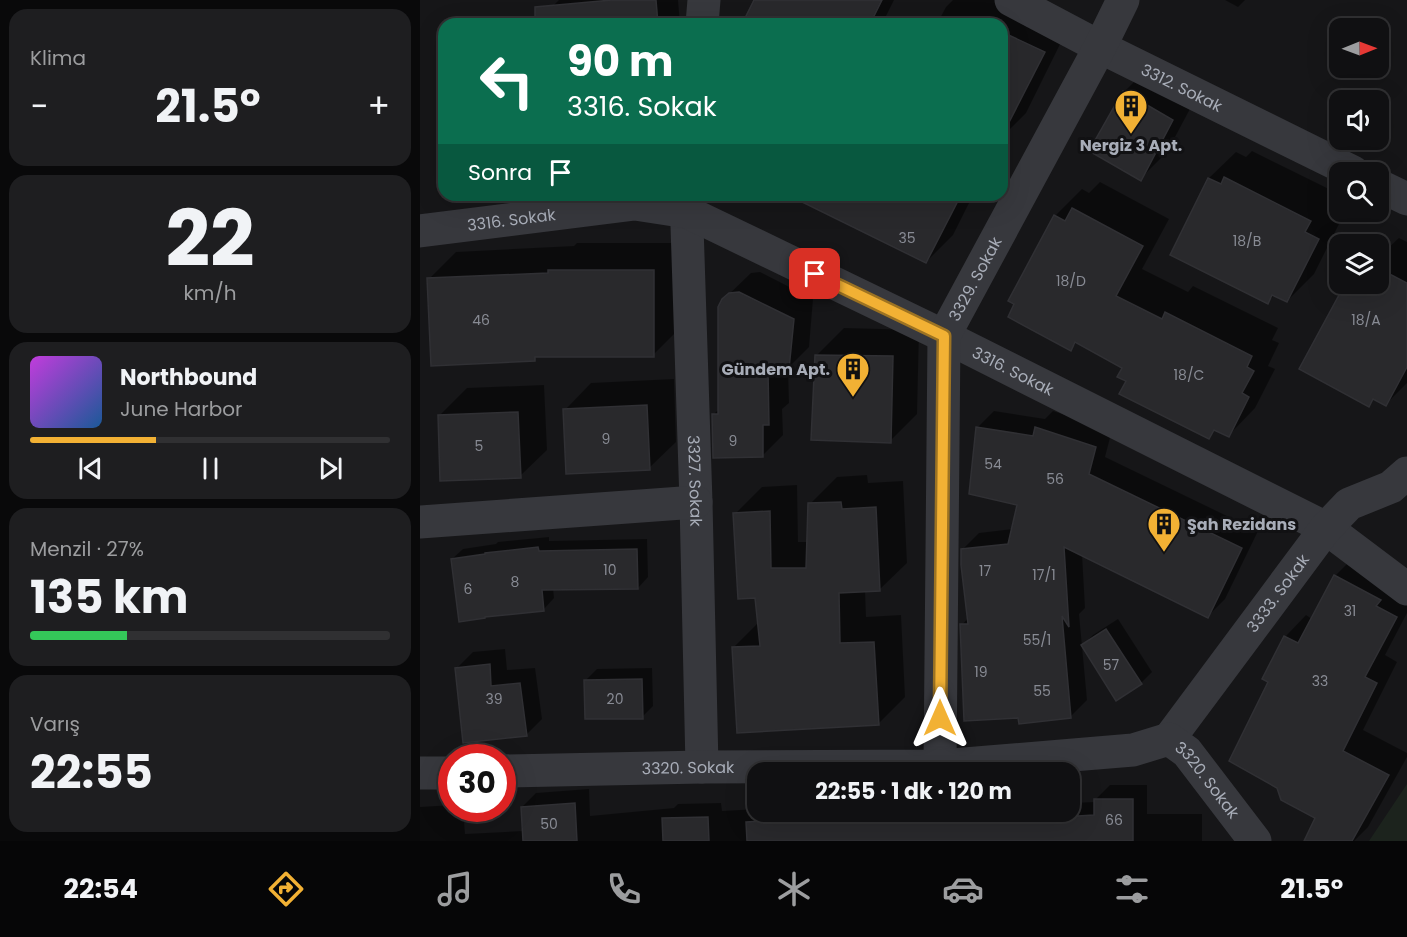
<!DOCTYPE html>
<html lang="tr">
<meta charset="utf-8">
<style>
body{margin:0;font-family:Poppins,sans-serif;background:#1e1e20;color:#f1f3f6;height:100vh;display:flex;flex-direction:column;font-size:22px;white-space:nowrap}
*{box-sizing:border-box;margin:0}
p{font-size:20px;color:#9c9d9f}
.icon{flex:none;width:33px;height:33px;fill:none;stroke:currentColor;stroke-width:2;stroke-linecap:round;stroke-linejoin:round}
.map{position:relative;flex:1;overflow:hidden}
.drawer{display:flex;flex-direction:column;gap:9px;padding:9px;background:#09090a;width:420px}
.drawer>*{flex:none}
.top-card{position:absolute;left:18px;top:18px;width:570px;height:183px;border-radius:18px;box-shadow:0 6px 24px #0002,0 0 0 2px #303032;background:#0b6e4f;color:#fff;overflow:hidden}
.needle{width:39px;rotate:89deg}
.fabs{position:absolute;left:909px;top:18px;display:grid;gap:12px}
.fabs a{display:grid;place-items:center;width:60px;height:60px;border-radius:12px;background:#101012;box-shadow:0 6px 24px #0002,0 0 0 2px #303032;font-size:30px}
.speed{position:absolute;left:18px;top:744px;display:flex;gap:12px;font-size:30px;font-weight:700;text-align:center}
.speed>*{display:grid;place-content:center;width:78px;height:78px;border-radius:50%;background:#101012;box-shadow:0 6px 24px #0002,0 0 0 2px #303032;line-height:1}
.speed .limit{border:9px solid #d22;background:#fff;color:#111}
.pin{position:absolute;display:grid;place-items:center;width:51px;height:51px;color:#fff;margin:-26px;border-radius:12px;box-shadow:0 3px 9px #0006}
.me{position:absolute;width:66px;margin:-33px;rotate:0deg;stroke-linejoin:round;filter:drop-shadow(0 0 4px #0008)}
.turn{display:flex;align-items:center;gap:21px;height:126px;padding:0 30px;font-size:27px}
.turn .icon{width:78px;height:78px;stroke-width:2.5}
.turn b{display:block;font-size:42px;line-height:51px}
.then{display:flex;align-items:center;height:57px;padding:0 30px;background:#0003;gap:12px;font-size:22px}
.big{font-size:45px;font-weight:700;line-height:1.1}
.drawer .card{flex:1;display:flex;flex-direction:column;justify-content:center;gap:9px;min-width:0;padding:0 21px;border-radius:18px;background:#1e1e20}
.drawer .dial{align-items:center;gap:0}
.dial b{font-size:78px;line-height:1}
.song{display:flex;align-items:center;gap:18px}
.cover{width:72px;height:72px;border-radius:9px;background:linear-gradient(135deg,hsl(290 70% 55%),hsl(210 70% 35%))}
.played{height:6px;border-radius:3px;background:linear-gradient(90deg,#f2b134 35%,#303032 35%)}
.keys{display:flex;justify-content:space-around;direction:ltr}
.heat{display:flex;justify-content:space-between;align-items:center;font-size:33px;direction:ltr}
.charge{height:9px;border-radius:4px;background:linear-gradient(90deg,#34c759 27%,#303032 0)}
.trip{position:absolute;left:327px;top:762px;width:333px;height:60px;border-radius:18px;background:#101012;box-shadow:0 6px 24px #0002,0 0 0 2px #303032;font-weight:700;line-height:60px;text-align:center}
.dock{display:flex;height:96px;justify-content:space-around;align-items:center;background:#060607;color:#9c9d9f}
.dock .icon{width:42px;height:42px}
.dock .active{color:#f2b134}
.dock b{font-size:27px;color:#f1f3f6}
main{display:flex;flex:1;min-height:0}
.map>svg:first-child{display:block}
.green{fill:#1c231d}
.shadow{fill:#0007}
.building{fill:#29292c;stroke:#303034;stroke-width:1.5}
.lines{fill:none;stroke-linecap:round;stroke-linejoin:round}
.minor{stroke:#37383d;stroke-width:33}
.route-casing{stroke:#9d7322;stroke-width:15}
.route{stroke:#f2b134;stroke-width:10}
.labels{text-anchor:middle;dominant-baseline:central;stroke-width:6;stroke-linejoin:round;paint-order:stroke}
.number-label{font-size:14px;fill:#888b94}
.street-label{font-size:16px;fill:#a8adb8;stroke:#111113}
.poi-label{font-size:16px;font-weight:bold;fill:#a8adb8;stroke:#111113}
</style>
<main>
<section class="drawer">
<div class="card"><p>Klima</p>
<div class="heat"><a>−</a><b class="big">21.5°</b><a>+</a></div>
</div>
<div class="card dial"><b>22</b><p>km/h</p></div>
<div class="card">
<div class="song"><i class="cover"></i><div><b>Northbound</b><p>June Harbor</p></div></div>
<div class="played"></div>
<div class="keys"><svg class="icon" aria-label="previous" viewBox="0 0 24 24"><path d="M18 5L8 12l10 7zM5 5v14"/></svg><svg class="icon" aria-label="pause" viewBox="0 0 24 24"><path d="M8 5v14M16 5v14"/></svg><svg class="icon" aria-label="next" viewBox="0 0 24 24"><path d="M6 5l10 7-10 7zM19 5v14"/></svg></div>
</div>
<div class="card"><p>Menzil · 27%</p><b class="big">135 km</b><div class="charge"></div></div>
<div class="card"><p>Varış</p><b class="big">22:55</b></div>
</section>
<div class="map">
<svg width="987" height="841" viewBox="0 0 987 841">
<rect width="100%" height="100%" fill="#161618"/>
<polygon class="green" points="987,784 987,841 949,841"/>
<g class="shadow">
<polygon points="139,0 258,0 260,24 134,24 133,6"/>
<polygon points="336,0 474,0 462,24 337,24"/>
<polygon points="533,0 596,0 650,24 606,113 582,137 582,24 517,24 526,7"/>
<polygon points="805,0 825,0 818,7"/>
<polygon points="731,65 779,92 747,152 720,179 704,92"/>
<polygon points="832,151 917,193 911,205 920,209 920,212 925,212 894,274 867,301 855,295 847,302 752,254 789,178 816,152 826,157"/>
<polygon points="680,182 749,219 722,269 768,292 773,286 858,328 852,340 859,343 848,366 855,369 835,408 809,435 796,429 789,437 708,380 704,368 657,342 650,349 635,216 662,189 669,193"/>
<polygon points="369,195 553,195 533,235 506,262"/>
<polygon points="979,238 987,242 987,383 966,404 956,398 948,405 881,369 927,284 958,284 958,247 960,245 967,249"/>
<polygon points="157,243 260,243 260,328 233,355 119,355 114,359 9,279 36,252 154,246"/>
<polygon points="340,272 393,299 389,347 368,368 369,403 362,409 363,435 343,455 293,415 299,409 303,300 331,273"/>
<polygon points="424,328 499,330 497,414 470,441 397,355"/>
<polygon points="254,379 256,442 229,468 145,410 171,383"/>
<polygon points="124,385 127,450 100,476 20,415 47,388"/>
<polygon points="574,411 625,419 633,411 692,430 685,457 838,531 805,599 788,616 662,554 665,608 659,614 667,700 650,717 599,717 542,625 548,618 542,550 559,533 593,529 599,504 557,428"/>
<polygon points="447,475 448,483 483,481 487,563 460,589 445,590 446,617 481,615 485,697 458,724 313,648 339,622 337,596 315,514 342,487 377,485 378,542 388,542 390,504 417,477"/>
<polygon points="129,537 129,541 227,539 228,577 218,588 133,588 134,598 124,609 32,559 43,549 76,544 78,542"/>
<polygon points="936,555 987,590 987,613 965,655 977,662 943,730 987,753 987,757 948,827 934,841 885,841 897,818 850,682 865,637 886,615 892,619 915,576"/>
<polygon points="698,619 732,672 721,683 662,646 673,635"/>
<polygon points="85,649 87,670 115,668 122,719 106,735 37,668 53,652"/>
<polygon points="232,668 233,706 222,717 166,680 177,669"/>
<polygon points="690,785 727,785 727,814 782,814 782,841 0,841 0,807 32,805 32,808 43,808 45,834 104,831 102,807 116,793 169,789 170,816 254,808 258,804 301,803 302,811 338,809 338,812 650,812 650,803 675,802 675,800"/>
</g>
<g class="building">
<polygon points="192,0 236,0 238,24 115,24 115,7"/>
<polygon points="334,0 462,0 450,24 322,24"/>
<polygon points="582,32 625,52 582,136"/>
<polygon points="703,91 753,120 721,181 669,151"/>
<polygon points="804,177 891,221 885,232 899,239 867,302 852,295 848,304 750,255 788,178 801,184"/>
<polygon points="368,195 541,195 506,263"/>
<polygon points="652,208 723,246 696,296 742,319 745,312 832,356 827,367 834,371 822,393 829,397 809,437 794,430 789,439 699,394 706,381 697,377 702,368 655,342 651,351 588,317 594,304 588,301 634,215 645,221"/>
<polygon points="958,268 987,283 987,367 966,406 953,399 949,407 879,369 925,284 958,284"/>
<polygon points="128,270 234,270 234,357 115,357 115,361 11,366 7,278 128,273"/>
<polygon points="319,292 374,319 369,369 348,370 349,425 343,425 343,457 293,458 292,414 298,414 298,307 302,299 309,293"/>
<polygon points="395,355 473,356 471,443 391,440"/>
<polygon points="227,405 230,470 146,474 143,409"/>
<polygon points="98,412 101,478 20,481 18,415"/>
<polygon points="556,427 613,436 615,427 676,447 669,474 822,548 788,618 644,547 649,627 642,616 651,718 599,724 598,718 544,721 540,624 548,624 541,565 541,549 588,544 597,505 549,494"/>
<polygon points="421,502 422,509 456,507 460,591 419,593 420,643 454,642 459,725 317,733 312,647 340,646 335,598 318,599 313,513 350,511 351,568 386,568 388,503"/>
<polygon points="118,547 119,551 217,549 218,589 122,590 124,611 65,617 65,618 39,622 31,559 65,554 65,553"/>
<polygon points="914,575 961,600 956,606 977,617 945,677 957,683 923,751 969,775 932,841 884,841 895,818 861,800 857,788 809,761 848,682 842,679 864,636 878,643"/>
<polygon points="686,629 722,684 696,701 661,645"/>
<polygon points="70,664 71,686 100,683 107,736 43,743 35,668"/>
<polygon points="222,679 223,719 165,719 164,680"/>
<polygon points="674,799 713,799 713,841 327,841 326,822 383,819 383,812 576,812 577,821 674,815"/>
<polygon points="155,803 157,841 103,841 101,807"/>
<polygon points="288,817 289,841 243,841 242,818"/>
</g>
<g class="lines">
<g class="minor">
<path id="s1" d="M591,0L680,47L933,172"/>
<polyline points="282,24 284,0"/>
<polyline points="958,185 987,199"/>
<path id="s2" d="M266,195L276,502L282,767"/>
<path id="s3" d="M0,231L215,204L267,212L524,336L906,528L987,589"/>
<polyline points="0,522 276,502"/>
<path id="s4" d="M749,739L906,528L929,504L971,487L987,473"/>
<path id="s5" d="M520,766L524,336L680,47L703,0"/>
<path id="s6" d="M82,771L282,767L520,766L713,750L749,739L767,752L835,841"/>
<polyline points="0,773 32,773"/>
</g>
</g>
<g class="lines">
<g class="route-casing">
<polyline id="route" points="395,274 524,336 520,718"/>
</g>
<use href="#route" class="route"/>
</g>
<defs>
<g id="building-pin" transform="scale(1.725)"><path d="M0 17L-7.5 6A9.5 9.5 0 1 1 7.5 6Z" fill="#f2b134" stroke="#111113"/><path d="M-4-6H4V6H1V3H-1V6H-4ZM-2.5-4.3h1.7v1.8h-1.7ZM.8-4.3h1.7v1.8H.8ZM-2.5-1h1.7V.8h-1.7ZM.8-1h1.7V.8H.8Z" fill="#111"/></g>
</defs>
<g fill-rule="evenodd">
<use href="#building-pin" x="711" y="106"/>
<use href="#building-pin" x="433" y="369"/>
<use href="#building-pin" x="744" y="524"/>
</g>
<g class="labels">
<g class="number-label">
<text x="487" y="238">35</text>
<text x="827" y="241">18/B</text>
<text x="651" y="281">18/D</text>
<text x="61" y="320">46</text>
<text x="946" y="320">18/A</text>
<text x="769" y="375">18/C</text>
<text x="186" y="439">9</text>
<text x="313" y="441">9</text>
<text x="59" y="446">5</text>
<text x="573" y="464">54</text>
<text x="635" y="479">56</text>
<text x="190" y="570">10</text>
<text x="565" y="571">17</text>
<text x="624" y="575">17/1</text>
<text x="95" y="582">8</text>
<text x="48" y="589">6</text>
<text x="930" y="611">31</text>
<text x="617" y="640">55/1</text>
<text x="691" y="665">57</text>
<text x="561" y="672">19</text>
<text x="900" y="681">33</text>
<text x="622" y="691">55</text>
<text x="74" y="699">39</text>
<text x="195" y="699">20</text>
<text x="694" y="820">66</text>
<text x="129" y="824">50</text>
</g>
<g class="street-label">
<text stroke="none"><textPath href="#s1" startOffset="192">3312. Sokak</textPath></text>
<text stroke="none"><textPath href="#s3" startOffset="92">3316. Sokak</textPath></text>
<text stroke="none"><textPath href="#s5" startOffset="495">3329. Sokak</textPath></text>
<text stroke="none"><textPath href="#s3" startOffset="632">3316. Sokak</textPath></text>
<text stroke="none"><textPath href="#s2" startOffset="286">3327. Sokak</textPath></text>
<text stroke="none"><textPath href="#s4" startOffset="182">3333. Sokak</textPath></text>
<text stroke="none"><textPath href="#s6" startOffset="186">3320. Sokak</textPath></text>
<text stroke="none"><textPath href="#s6" startOffset="726">3320. Sokak</textPath></text>
</g>
<g class="poi-label">
<text x="711" y="145">Nergiz 3 Apt.</text>
<text x="410" y="369" text-anchor="end">Gündem Apt.</text>
<text x="767" y="524" text-anchor="start">Şah Rezidans</text>
</g>
</g>
</svg>
<div class="fabs">
<a><svg class="needle" viewBox="-14 -14 28 28"><path d="M0-13l5 13h-10z" fill="#e53935"/><path d="M0 13l5-13h-10z" fill="#9c9d9f"/></svg></a>
<a><svg class="icon" aria-label="sound" viewBox="0 0 24 24"><path d="M4 9h4l5-4v14l-5-4H4zM17 9q2 3 0 6"/></svg></a>
<a><svg class="icon" aria-label="search" viewBox="0 0 24 24"><circle cx="10" cy="10" r="6"/><path d="M15 15l6 6"/></svg></a>
<a><svg class="icon" aria-label="layers" viewBox="0 0 24 24"><path d="M12 4l9 5-9 5-9-5zM3 14l9 5 9-5"/></svg></a>
</div>
<div class="speed"><div class="limit">30</div></div>
<div class="pin" style="left:395px;top:274px;background:#d93025"><svg class="icon" aria-label="arrive" viewBox="0 0 24 24"><path d="M6 21V4h12l-3 4 3 4H6"/></svg></div>
<svg class="me" style="left:520px;top:718px" viewBox="-20 -20 40 40"><path d="M0-17L14 15 0 8-14 15z" fill="#f2b134" stroke="#fff" stroke-width="4"/></svg>
<div class="trip">22:55 · 1 dk · 120 m</div>
<div class="top-card">
<div class="turn"><svg class="icon" aria-label="left" viewBox="0 0 24 24"><path d="M17 20v-9H6M10 6l-5 5 5 5"/></svg><div><b>90 m</b>3316. Sokak</div></div>
<div class="then">Sonra<svg class="icon" aria-label="arrive" viewBox="0 0 24 24"><path d="M6 21V4h12l-3 4 3 4H6"/></svg></div>
</div>
</div>
</main>
<nav class="dock">
<b>22:54</b>
<svg class="icon active" aria-label="directions" viewBox="0 0 24 24"><path d="M12 3l9 9-9 9-9-9zM9 14v-3h6M13 9l2 2-2 2"/></svg>
<svg class="icon" aria-label="music" viewBox="0 0 24 24"><path d="M9 18V5l10-2v13"/><circle cx="6" cy="18" r="3"/><circle cx="16" cy="16" r="3"/></svg>
<svg class="icon" aria-label="phone" viewBox="0 0 24 24"><path d="M5 4h4l2 5-3 2q2 4 5 5l2-3 5 2v4C11 20 4 13 5 4z"/></svg>
<svg class="icon" aria-label="climate" viewBox="0 0 24 24"><path d="M12 3v18M4 7l16 10M4 17L20 7"/></svg>
<svg class="icon" aria-label="car" viewBox="0 0 24 24"><path d="M5 17H2v-5l4-1 3-4h7l3 4 3 1v5h-3M9 17h6M6 11h13"/><circle cx="7" cy="17" r="2"/><circle cx="17" cy="17" r="2"/></svg>
<svg class="icon" aria-label="filters" viewBox="0 0 24 24"><path d="M4 7h16M4 17h16"/><circle cx="9" cy="7" r="2"/><circle cx="15" cy="17" r="2"/></svg>
<b>21.5°</b>
</nav>
